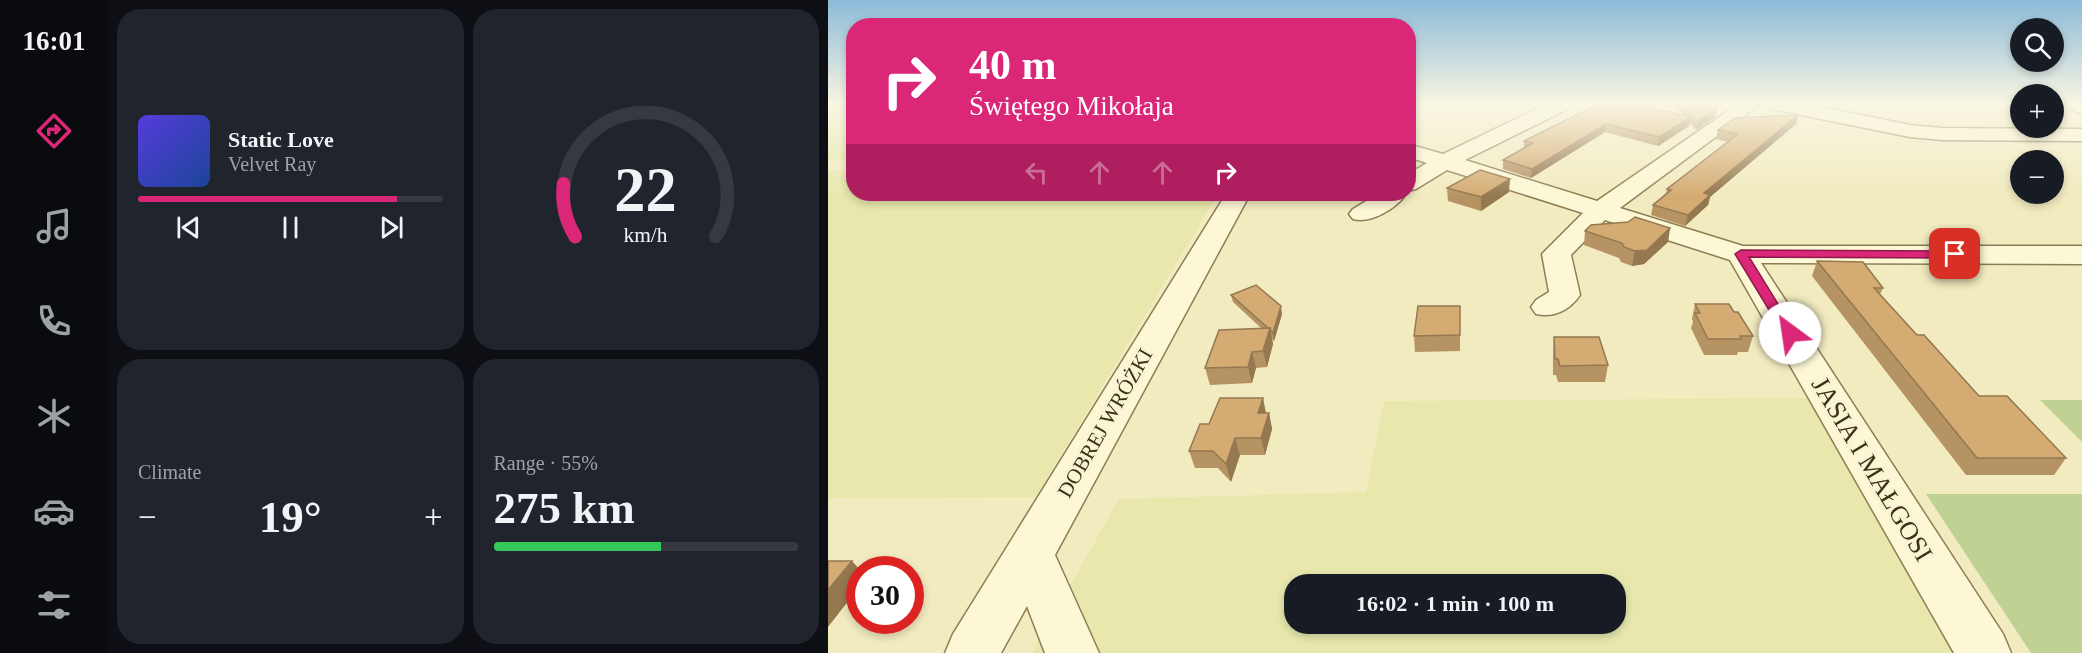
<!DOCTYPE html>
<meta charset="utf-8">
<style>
body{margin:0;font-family:"Times New Roman",serif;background:#20242c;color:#f1f3f6;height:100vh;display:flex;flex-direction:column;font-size:22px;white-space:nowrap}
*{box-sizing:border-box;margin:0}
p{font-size:20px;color:#9ea1a6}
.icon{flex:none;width:33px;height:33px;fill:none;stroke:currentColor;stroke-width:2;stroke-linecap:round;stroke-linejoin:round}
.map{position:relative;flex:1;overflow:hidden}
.sheet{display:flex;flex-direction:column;gap:9px;padding:9px;background:#0d0f14;width:720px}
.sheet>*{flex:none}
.banner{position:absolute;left:18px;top:18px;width:570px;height:183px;border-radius:24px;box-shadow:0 3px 9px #0003;background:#db2777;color:#fff;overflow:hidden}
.tools{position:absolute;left:1182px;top:18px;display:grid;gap:12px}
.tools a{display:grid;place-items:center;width:54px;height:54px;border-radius:50%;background:#171b24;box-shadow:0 3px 9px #0003;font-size:30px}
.speed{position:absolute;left:18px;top:556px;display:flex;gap:12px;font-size:30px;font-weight:700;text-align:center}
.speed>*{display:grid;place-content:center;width:78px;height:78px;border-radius:50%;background:#171b24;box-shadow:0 3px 9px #0003;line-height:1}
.speed .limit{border:9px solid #d22;background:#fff;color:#111}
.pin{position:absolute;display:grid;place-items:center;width:51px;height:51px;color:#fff;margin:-26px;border-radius:12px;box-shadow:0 3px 9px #0006}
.me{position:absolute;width:66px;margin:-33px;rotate:329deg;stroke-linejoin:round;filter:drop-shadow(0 0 4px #0008)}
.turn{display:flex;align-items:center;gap:21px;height:126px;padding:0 24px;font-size:27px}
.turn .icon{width:78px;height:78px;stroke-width:2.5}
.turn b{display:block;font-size:42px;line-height:51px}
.lanes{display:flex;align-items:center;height:57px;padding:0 24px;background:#0003;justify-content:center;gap:30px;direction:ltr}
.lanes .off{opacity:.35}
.big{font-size:45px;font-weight:700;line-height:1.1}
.sheet .tile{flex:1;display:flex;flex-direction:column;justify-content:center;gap:9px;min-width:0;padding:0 21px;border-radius:24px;background:#20242c}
.sheet .dial{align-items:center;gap:0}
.dial svg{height:156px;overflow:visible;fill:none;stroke:#363941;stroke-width:7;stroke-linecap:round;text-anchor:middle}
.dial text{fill:#f1f3f6;stroke:none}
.song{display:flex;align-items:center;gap:18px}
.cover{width:72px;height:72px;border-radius:9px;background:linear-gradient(135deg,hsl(250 70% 55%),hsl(220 70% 35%))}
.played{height:6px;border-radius:3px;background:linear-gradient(90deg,#db2777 85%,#363941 85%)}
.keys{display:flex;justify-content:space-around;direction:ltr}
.heat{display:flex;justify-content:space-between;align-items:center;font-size:33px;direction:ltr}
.charge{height:9px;border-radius:4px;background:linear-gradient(90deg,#34c759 55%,#363941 0)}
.sheet .tiles{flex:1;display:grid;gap:9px;grid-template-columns:repeat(2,1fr)}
.trip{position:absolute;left:456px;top:574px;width:342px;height:60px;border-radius:24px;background:#171b24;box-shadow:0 3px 9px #0003;font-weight:700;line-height:60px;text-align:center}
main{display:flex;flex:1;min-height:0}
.tabs{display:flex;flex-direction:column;width:108px;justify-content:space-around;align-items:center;background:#090b0e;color:#9ea1a6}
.tabs .icon{width:42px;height:42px}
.tabs .on{color:#db2777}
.tabs b{font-size:27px;color:#f1f3f6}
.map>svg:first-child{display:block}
.farmland{fill:#e8e8ad;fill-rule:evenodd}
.green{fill:#bfd193}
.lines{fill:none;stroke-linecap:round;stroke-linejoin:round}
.minor-casing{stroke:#8d7d56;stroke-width:3}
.minor{fill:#fcf7d4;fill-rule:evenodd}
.wall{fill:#b69363}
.shaded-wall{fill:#947850}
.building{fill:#d4ab73;stroke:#947850;stroke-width:1.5}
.route{fill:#db2777;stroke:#8e194d;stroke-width:1.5}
.labels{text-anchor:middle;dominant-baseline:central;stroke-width:6;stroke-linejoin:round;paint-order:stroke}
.street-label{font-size:21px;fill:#3b301c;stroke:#f9f4d1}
.near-street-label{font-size:26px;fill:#3b301c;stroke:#f9f4d1}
</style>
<main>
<nav class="tabs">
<b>16:01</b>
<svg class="icon on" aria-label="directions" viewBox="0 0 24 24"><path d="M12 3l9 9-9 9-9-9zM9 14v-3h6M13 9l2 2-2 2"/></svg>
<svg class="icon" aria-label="music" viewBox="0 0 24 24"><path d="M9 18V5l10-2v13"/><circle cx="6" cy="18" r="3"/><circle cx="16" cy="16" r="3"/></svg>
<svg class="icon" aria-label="phone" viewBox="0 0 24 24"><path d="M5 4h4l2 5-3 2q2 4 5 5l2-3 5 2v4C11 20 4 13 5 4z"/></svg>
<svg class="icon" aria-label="climate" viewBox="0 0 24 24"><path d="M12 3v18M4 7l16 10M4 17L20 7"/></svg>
<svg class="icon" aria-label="car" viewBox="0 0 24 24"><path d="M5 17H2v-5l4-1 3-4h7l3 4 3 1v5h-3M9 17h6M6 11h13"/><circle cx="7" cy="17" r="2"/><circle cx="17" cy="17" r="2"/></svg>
<svg class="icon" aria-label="filters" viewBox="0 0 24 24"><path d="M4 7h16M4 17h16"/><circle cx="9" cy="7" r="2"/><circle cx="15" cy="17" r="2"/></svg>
</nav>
<section class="sheet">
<div class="tiles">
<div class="tile">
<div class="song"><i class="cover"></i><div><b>Static Love</b><p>Velvet Ray</p></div></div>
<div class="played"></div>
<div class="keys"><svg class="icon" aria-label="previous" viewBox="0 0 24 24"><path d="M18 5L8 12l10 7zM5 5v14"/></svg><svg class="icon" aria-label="pause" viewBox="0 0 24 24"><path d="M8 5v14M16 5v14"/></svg><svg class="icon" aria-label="next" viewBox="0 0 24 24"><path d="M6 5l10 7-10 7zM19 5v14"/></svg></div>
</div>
<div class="tile dial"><svg viewBox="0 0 100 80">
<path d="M14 69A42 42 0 1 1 86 69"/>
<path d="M14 69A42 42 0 0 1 8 42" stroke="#db2777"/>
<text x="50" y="56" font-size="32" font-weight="700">22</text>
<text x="50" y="72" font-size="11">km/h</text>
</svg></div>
<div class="tile"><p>Climate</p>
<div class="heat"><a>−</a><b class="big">19°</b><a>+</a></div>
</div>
<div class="tile"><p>Range · 55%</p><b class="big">275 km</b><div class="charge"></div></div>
</div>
</section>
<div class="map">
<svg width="1254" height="653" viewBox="0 0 1254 653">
<rect width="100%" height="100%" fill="#f2ebc0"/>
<g class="farmland">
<rect x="0" y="104" width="25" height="57"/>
<polygon points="0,170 25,170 26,194 390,194 208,497 0,498"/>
<path d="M983,398L1131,653H204L291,499L538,492L556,401ZM466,585H788V624H466Z"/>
</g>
<g class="green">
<polygon points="1212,400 1254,400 1254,442"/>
<polygon points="1098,494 1254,494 1254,653 1203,653"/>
</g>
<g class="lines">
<g class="minor-casing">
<g id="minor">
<path d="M719,104H744L742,108L637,160L769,201L910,104H932L792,208L915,246H1254V264L933,263L1175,634L1183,653H1126L902,260L777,220L743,255L752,295C742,310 726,318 708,314L703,307L708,300L721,292L714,254L755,213L619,170L588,189L580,191V174L599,163L580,157V144L615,154Z"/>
<polygon points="940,104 979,104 1082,125 1114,128 1254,129 1254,141 1114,140 1082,137 949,110 942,108"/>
<polygon points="1240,104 1254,104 1254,113 1247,111"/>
<polygon points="398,194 422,194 227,555 271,653 217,653 199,606 173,653 117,653 125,634"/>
<path d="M550,194H578C568,209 542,224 525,219L521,214L525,209Z"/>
</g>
</g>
<use href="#minor" class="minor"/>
</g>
<g class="wall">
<polygon points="770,104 814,104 814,106 855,115 845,104 885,104 887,117 868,130 862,123 861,126 830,146 777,132 703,178 675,169 675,160 696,148 696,141"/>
<polygon points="970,115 968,124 882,197 880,205 857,226 823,215 825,205 838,194 839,189 900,142 888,139 890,130"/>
<polygon points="619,188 681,192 653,211 620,201"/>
<polygon points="800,222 842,228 840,242 816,264 804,266 793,262 791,258 756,245 757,231"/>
<polygon points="989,261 1055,288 1052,294 1089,335 1151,396 1238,458 1226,475 1138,475 984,276"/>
<polygon points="403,295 454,314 446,341 444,339 445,344 439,367 428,368 424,383 382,385 377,368 433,328 405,302"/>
<polygon points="867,304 906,312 925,336 920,352 910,352 909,355 876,355 863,328 865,322 864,319"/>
<polygon points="632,306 632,351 587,352 586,336"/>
<polygon points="726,337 780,365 777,382 730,382 728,375 725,375 725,352"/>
<polygon points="435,398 438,413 441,413 444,429 437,455 412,455 403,482 390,468 367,468 361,451 381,424"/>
</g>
<g class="shaded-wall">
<polygon points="889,109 887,117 868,130 870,121"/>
<polygon points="970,115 968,124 882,197 880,205 857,226 860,215 876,193"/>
<polygon points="863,117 861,126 830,146 831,137"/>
<polygon points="778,124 777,132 703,178 704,169"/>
<polygon points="682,179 681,192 653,211 653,197"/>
<polygon points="842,228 840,242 816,264 804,266 807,251"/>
<polygon points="453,306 454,314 446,341 445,333"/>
<polygon points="442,328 445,344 439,367 435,351"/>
<polygon points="424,352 428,368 424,383 420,367"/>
<polygon points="435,398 438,415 430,413"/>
<polygon points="441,413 444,429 437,455 433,438"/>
<polygon points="407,438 412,455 403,482 398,464"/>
<polygon points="24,561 32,570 32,586 0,627 0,590"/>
</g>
<g class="building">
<polygon points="770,104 811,104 810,105 863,117 831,137 778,124 704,169 675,160 705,143 696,141"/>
<polygon points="854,104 885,104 889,109 870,121"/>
<polygon points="970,115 876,193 882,195 860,215 825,205 843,190 839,189 910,134 890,130 907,118"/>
<polygon points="652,170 682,179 653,197 619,188"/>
<polygon points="807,217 842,228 819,250 807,251 796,247 794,243 757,231 763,225 800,222"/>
<polygon points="989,261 1035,262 1055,288 1046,288 1089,335 1096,335 1151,396 1179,396 1238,458 1149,458"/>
<polygon points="428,285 453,306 445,333 443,331 442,328 440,328 403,295"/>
<polygon points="867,304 901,304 906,312 910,312 925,336 912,336 913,339 880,339 867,313 872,313"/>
<polygon points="590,306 632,306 632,335 586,336"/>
<polygon points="442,328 435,351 424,352 420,367 377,368 391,330"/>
<polygon points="726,337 771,337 780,365 732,366 730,359 727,359"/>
<polygon points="392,398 435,398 430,413 441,413 433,438 407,438 398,464 385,451 361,451 372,424 381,424"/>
<polygon points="0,561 24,561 0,590"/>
</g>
<linearGradient id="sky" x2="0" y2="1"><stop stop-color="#8dbad8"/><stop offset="0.53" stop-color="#f9f6e3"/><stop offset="1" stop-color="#f9f6e3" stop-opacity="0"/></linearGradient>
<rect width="1254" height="196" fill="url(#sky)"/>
<polygon class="route" points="913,250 1127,251 1133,254 1127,258 921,257 968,333 962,338 955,333 907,254"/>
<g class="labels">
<g class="street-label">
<text transform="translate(277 423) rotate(-60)">DOBREJ WRÓŻKI</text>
</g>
<g class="near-street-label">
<text transform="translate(1044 469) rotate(59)">JASIA I MAŁGOSI</text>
</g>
</g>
</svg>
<div class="tools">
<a><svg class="icon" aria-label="search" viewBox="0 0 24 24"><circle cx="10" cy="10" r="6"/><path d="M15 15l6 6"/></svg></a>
<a>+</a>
<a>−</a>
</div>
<div class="speed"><div class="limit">30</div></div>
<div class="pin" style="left:1127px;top:254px;background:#d93025"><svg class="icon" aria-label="arrive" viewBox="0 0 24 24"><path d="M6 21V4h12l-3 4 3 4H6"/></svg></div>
<svg class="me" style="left:962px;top:333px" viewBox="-20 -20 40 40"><circle r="19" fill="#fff"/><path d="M0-13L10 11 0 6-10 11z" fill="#db2777"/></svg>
<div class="trip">16:02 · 1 min · 100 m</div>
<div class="banner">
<div class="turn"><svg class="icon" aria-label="right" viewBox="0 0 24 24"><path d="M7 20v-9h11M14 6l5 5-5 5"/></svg><div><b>40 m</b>Świętego Mikołaja</div></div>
<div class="lanes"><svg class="icon off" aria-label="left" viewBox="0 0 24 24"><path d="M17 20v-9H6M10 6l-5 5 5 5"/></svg><svg class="icon off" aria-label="ahead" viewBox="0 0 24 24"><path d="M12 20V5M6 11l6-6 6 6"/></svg><svg class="icon off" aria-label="ahead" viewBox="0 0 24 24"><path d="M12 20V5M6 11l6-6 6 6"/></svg><svg class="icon" aria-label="right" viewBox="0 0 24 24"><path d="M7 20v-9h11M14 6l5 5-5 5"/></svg></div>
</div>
</div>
</main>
